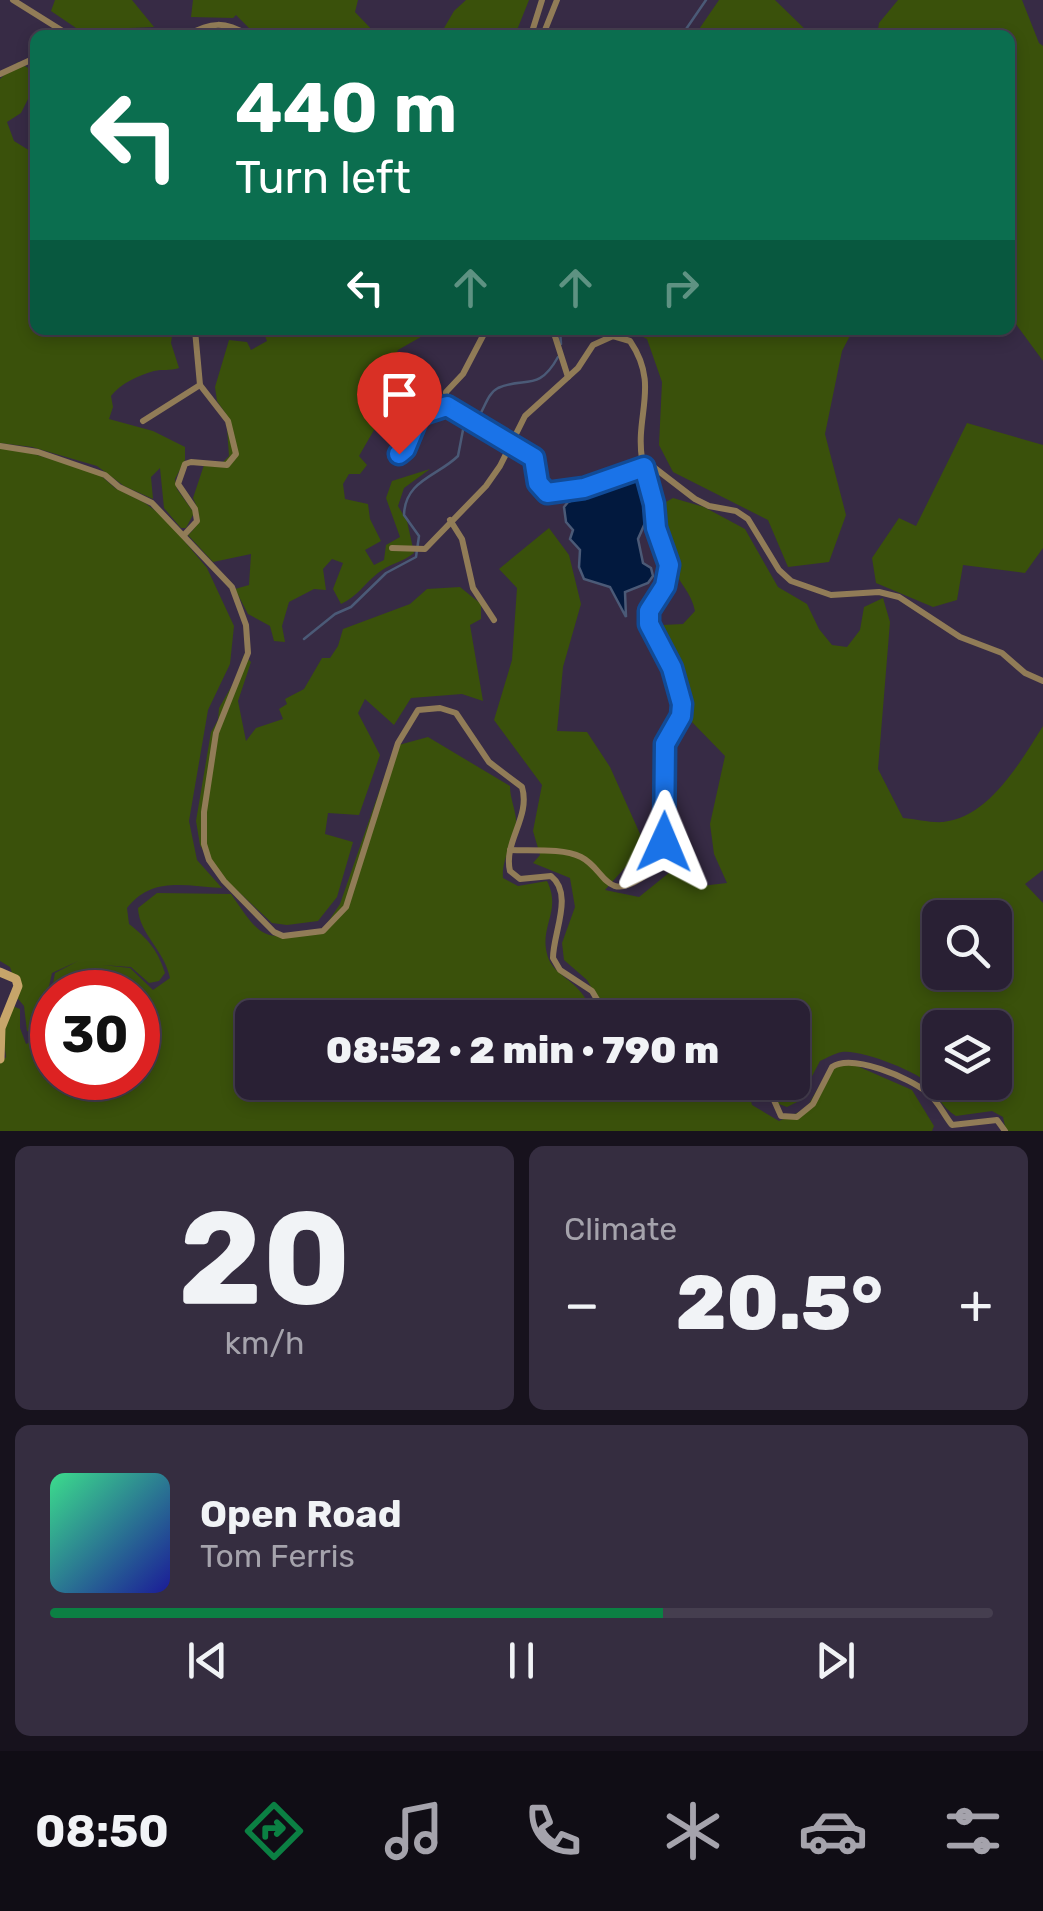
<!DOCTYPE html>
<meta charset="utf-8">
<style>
body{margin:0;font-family:Rubik,sans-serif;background:#352d40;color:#f1f3f6;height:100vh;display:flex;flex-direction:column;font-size:38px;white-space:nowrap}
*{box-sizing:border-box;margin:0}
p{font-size:32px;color:#a5a3ac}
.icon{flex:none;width:55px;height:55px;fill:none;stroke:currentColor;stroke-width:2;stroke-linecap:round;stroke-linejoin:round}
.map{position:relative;height:1131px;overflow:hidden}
.details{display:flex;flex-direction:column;gap:15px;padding:15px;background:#17121d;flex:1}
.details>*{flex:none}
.hud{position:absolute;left:30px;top:30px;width:985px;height:305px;border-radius:15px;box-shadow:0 5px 15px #0003,0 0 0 2px #453e4f;background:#0b6e4f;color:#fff;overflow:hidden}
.fabs{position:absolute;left:922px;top:900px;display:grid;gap:20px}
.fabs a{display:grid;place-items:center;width:90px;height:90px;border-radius:15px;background:#292034;box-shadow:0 5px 15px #0003,0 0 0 2px #453e4f;font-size:50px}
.speed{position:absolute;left:30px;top:970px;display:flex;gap:20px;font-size:50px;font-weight:700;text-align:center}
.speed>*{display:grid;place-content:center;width:130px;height:130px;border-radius:50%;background:#292034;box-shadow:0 5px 15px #0003,0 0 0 2px #453e4f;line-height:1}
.speed .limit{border:15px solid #d22;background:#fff;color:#111}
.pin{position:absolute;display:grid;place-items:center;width:85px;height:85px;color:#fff;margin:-102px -42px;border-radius:50% 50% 50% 0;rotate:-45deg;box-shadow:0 0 10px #0007}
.pin .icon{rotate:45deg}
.me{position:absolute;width:110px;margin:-55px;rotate:1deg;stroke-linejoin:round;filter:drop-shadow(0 0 8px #0008)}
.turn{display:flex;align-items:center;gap:35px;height:210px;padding:0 40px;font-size:45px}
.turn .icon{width:130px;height:130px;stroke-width:2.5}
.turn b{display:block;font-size:70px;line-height:85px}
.lanes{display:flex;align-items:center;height:95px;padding:0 40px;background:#0003;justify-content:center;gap:50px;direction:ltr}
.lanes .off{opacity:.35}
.big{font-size:75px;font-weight:800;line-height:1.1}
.details .tile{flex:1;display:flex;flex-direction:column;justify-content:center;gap:15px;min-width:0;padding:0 35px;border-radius:15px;background:#352d40}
.details .dial{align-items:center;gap:0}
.dial b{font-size:130px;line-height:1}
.song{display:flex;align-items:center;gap:30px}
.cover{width:120px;height:120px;border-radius:15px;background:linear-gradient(135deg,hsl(150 70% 55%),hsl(240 70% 35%))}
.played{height:10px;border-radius:5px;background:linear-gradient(90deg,#0b8043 65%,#453e4f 65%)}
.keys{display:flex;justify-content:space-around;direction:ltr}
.heat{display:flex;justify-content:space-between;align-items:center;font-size:55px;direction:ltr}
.details .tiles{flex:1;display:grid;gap:15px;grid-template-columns:1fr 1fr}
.tile:last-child{grid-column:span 2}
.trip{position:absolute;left:235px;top:1000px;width:575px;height:100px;border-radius:15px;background:#292034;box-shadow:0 5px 15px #0003,0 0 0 2px #453e4f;font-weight:800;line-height:100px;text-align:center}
.tabs{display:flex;height:160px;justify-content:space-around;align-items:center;background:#100d15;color:#a5a3ac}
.tabs .icon{width:70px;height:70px}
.tabs .on{color:#0b8043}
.tabs b{font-size:45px;color:#f1f3f6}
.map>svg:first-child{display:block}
.green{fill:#3a510b;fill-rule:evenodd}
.water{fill:#02193e;stroke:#4b5a77;stroke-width:2.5}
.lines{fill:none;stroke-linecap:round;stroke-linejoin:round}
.stream{stroke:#4b5a77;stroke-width:2.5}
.street{stroke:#917c57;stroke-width:6}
.secondary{stroke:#c7a56a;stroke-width:9}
.route-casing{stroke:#114b97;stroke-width:25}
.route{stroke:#1a73e8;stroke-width:18}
</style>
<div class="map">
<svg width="1043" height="1131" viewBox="0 0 1043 1131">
<rect width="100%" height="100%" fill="#372b45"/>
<g class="green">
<polygon points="55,0 132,0 154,27 79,30 51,11"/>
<polygon points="193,0 358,0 355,12 377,35 256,35 236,15 233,18 191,17"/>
<polygon points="466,0 529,0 515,35 440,35 454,11"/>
<polygon points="719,0 775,0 811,35 695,35"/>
<polygon points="898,0 1022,0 1039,43 1043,46 1043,361 1010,316 1010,35 877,35 879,23"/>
<path d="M18,62L35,72L32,82L34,87L21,113L7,122L14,141L35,154V330H173L171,343L179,368C169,371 163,369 154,371C139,375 120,384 111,396L113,407L109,419L153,431L185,447V460L175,479L177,489L194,513L186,528H181L164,508L160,468L151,477L153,499L124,486L97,466L32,447L0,443V79Z"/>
<path d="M240,330H433L398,350L379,399L378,423L359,456L367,465L360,474H349L343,484L345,499L368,504L370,519L381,541L365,550L374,565L384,560L386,545L400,537L386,498L392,481L430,469L404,488L398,506L407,521L414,553C403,562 389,564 378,573C365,583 357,597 341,604L333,589L343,563L332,559L323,569L326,590L314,589L289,602L282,626L285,642L274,641L270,626L248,614L235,589L249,585L251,554L213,562L188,535C203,522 200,514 193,498L204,465H220L229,456L226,414L217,401L215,387L229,340L247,342L251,350L267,341L265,336Z"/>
<polygon points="629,330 853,330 842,351 825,434 846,515 829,562 788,567 768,520 673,472 659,445 662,382 647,339"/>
<polygon points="967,423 1043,445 1043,548 1025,573 963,565 957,600 933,607 876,583 872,558 899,518 916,526"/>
<path d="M0,448L34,454L99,474L115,488L145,503L165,518L207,568L234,626L230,664L208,710L189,821L197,860L222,888C185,886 152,876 127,908L129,924C147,938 158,950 165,973L159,981L149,983L131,967L102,965L130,968L153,990L170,978C164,949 139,934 138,908L157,893L231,894C265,944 263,939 322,931L340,904L395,746L428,737L510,786C510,798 515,808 516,819C517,839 501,857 503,878L518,886L547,881C561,909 542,924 546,949C549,969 561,973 574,985C584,994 590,1005 595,1017L252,1018V1082L746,1083L752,1105L779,1121L806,1109L831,1066L848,1062L912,1090L934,1126L932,1131H0V1063L6,1057L2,1027L10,1005L20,1009V1028L26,1044L43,1037L55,973L78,961L52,973L40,1026L34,1034L27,1031L24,1006L14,994L16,985L10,967L0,961ZM52,992H138V1078H52Z"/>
<path d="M673,498L704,507L745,529L778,587L807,604L819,629L832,645L847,647L860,630L864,607L883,598L890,622L878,769L903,818C916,819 931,823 943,822C989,818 1021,761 1043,726V870L1025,884L1043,903V1131H1006L1003,1117L992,1111L956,1116C940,1105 941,1100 931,1086C920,1072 860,1049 842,1052C835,1053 827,1058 820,1061L799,1101L787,1107L771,1101L764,1083L792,1082V1018L609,1017L587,980L564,960L562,943L575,907L570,878L533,863L540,855L533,831L542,785L494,720L512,660L517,588L499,569L549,528L569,555L581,604L563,667L557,731L587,732L610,767L645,845L605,890L639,897L670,872L684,865L701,886L727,883L714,854L710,824L725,756L691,721L663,625L683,624L695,611C691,592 680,584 673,568C664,547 662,525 664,503ZM940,918H995V972H940ZM940,1028H995V1082H940Z"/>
<polygon points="460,587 481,604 481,619 470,625 483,701 462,694 411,698 394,725 365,699 358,713 380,755 359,815 328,813 325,834 353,842 337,897 318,921 287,925 272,923 214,869 200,845 196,821 211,732 218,720 219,708 234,682 244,655 251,662 238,701 246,741 256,728 283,719 279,709 287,704 285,699 304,689 322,658 330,658 338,646 343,629 410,604 427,589"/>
</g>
<polygon class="water" points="634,475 644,486 649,514 638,539 643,563 651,568 653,576 648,583 625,592 626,617 610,587 584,579 579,567 580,550 570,539 573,530 566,522 564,507 568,502"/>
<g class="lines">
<g class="stream">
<polyline points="682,35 706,0"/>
<polyline points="560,330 561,344"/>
<path d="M304,639L335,614L351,607L386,573L416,557L419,536L404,515C405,480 438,476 458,456L463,430C466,426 471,424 475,421C484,413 486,394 498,388C525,376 538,393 558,357"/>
</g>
<g class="street">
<polyline points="13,0 69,35"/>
<path d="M188,35C210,22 226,21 247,35"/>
<polyline points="531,35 542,0"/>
<polyline points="543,35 557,0"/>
<polyline points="0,74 35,58"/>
<path d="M486,330L463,374L446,392L447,406L534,458L541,489C567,504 616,472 644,467"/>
<polyline points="553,330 568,377"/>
<polyline points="143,421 200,385"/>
<path d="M0,446L38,452L105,475L119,487L152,503L232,587L246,625L248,653L216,733L204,812V844L209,860L224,881L274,932L283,936L323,931L346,907L398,743L418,710L440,708L456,713L489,762L522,787C531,817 503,842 510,871L520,879L551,876C574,894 553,933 553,958L560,970L592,991L608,1018"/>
<polyline points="399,454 405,449 419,415 447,406"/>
<polyline points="643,459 695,499 709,506 736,511 748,519 779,570 791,581 831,595 879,592 899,597 960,637 1002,653 1025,673 1043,681"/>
<polyline points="450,520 462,539 473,588 494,620"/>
<polyline points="184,535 197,521 195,509 178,484 185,464 191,462 227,465 236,454 228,421 200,385 195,330"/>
<path d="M392,548L425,549L486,486L500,466L525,416L578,368L593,345L613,336L630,341C660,385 635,414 642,459C644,474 651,489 654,504C656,514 655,524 657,534C661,546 669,558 669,570C668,590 647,599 648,618C650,645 679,671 681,703C683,720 670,729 665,744L662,858C656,868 649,873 640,879C605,901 605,869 581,857C562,848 532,851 510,850"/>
<path d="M766,1082L781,1116L797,1117L813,1104L832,1067C852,1053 910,1078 928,1093C938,1101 944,1115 952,1125L997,1120L1005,1131"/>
</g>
<polyline class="secondary" points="0,972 16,979 18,986 1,1028 0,1059"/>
</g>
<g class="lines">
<g class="route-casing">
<polyline id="route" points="399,454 405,449 419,415 447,406 534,458 538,483 547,493 584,488 644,467 654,504 656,528 669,565 665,586 649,611 649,624 672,668 682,704 681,716 665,744 664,842"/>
</g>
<use href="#route" class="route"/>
</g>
</svg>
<div class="fabs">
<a><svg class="icon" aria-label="search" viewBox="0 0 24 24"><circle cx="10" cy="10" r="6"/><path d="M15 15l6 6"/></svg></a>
<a><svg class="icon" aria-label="layers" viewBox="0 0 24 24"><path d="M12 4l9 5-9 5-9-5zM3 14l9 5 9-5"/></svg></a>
</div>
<div class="speed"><div class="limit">30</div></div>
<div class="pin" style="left:399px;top:454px;background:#d93025"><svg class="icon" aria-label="arrive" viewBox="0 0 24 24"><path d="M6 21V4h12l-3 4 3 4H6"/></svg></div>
<svg class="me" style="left:664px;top:842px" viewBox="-20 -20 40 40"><path d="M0-17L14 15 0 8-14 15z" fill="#1a73e8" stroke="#fff" stroke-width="4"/></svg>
<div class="trip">08:52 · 2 min · 790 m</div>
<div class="hud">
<div class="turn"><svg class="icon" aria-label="left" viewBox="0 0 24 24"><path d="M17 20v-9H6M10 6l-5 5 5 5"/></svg><div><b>440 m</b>Turn left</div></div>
<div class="lanes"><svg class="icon" aria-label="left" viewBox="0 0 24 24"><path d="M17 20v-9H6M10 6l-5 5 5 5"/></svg><svg class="icon off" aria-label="ahead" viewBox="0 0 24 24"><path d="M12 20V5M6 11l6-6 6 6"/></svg><svg class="icon off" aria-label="ahead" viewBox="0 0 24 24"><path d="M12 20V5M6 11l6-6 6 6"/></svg><svg class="icon off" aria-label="right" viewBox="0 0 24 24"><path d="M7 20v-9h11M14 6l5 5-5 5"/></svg></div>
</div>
</div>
<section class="details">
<div class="tiles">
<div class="tile dial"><b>20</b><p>km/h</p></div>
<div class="tile"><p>Climate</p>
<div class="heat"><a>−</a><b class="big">20.5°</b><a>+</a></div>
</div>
<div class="tile">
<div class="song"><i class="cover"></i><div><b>Open Road</b><p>Tom Ferris</p></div></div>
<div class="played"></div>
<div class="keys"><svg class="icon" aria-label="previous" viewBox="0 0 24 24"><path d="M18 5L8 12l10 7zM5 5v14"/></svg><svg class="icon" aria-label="pause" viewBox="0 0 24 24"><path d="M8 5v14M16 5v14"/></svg><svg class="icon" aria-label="next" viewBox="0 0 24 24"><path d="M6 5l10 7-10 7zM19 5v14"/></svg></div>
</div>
</div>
</section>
<nav class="tabs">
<b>08:50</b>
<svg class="icon on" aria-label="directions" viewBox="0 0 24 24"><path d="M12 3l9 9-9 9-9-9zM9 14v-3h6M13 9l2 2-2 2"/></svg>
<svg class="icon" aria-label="music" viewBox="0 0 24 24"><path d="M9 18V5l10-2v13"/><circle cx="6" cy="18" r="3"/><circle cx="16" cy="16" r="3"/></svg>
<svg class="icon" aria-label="phone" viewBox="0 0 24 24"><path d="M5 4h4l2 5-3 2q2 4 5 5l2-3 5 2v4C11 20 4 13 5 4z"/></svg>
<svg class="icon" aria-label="climate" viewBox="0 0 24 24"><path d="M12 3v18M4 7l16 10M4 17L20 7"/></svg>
<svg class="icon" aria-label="car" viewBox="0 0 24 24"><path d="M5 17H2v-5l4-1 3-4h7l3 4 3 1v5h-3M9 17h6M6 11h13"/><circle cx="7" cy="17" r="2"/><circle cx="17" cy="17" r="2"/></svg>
<svg class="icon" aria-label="filters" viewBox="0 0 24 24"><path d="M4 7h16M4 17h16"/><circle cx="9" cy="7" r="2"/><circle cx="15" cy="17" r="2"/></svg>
</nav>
